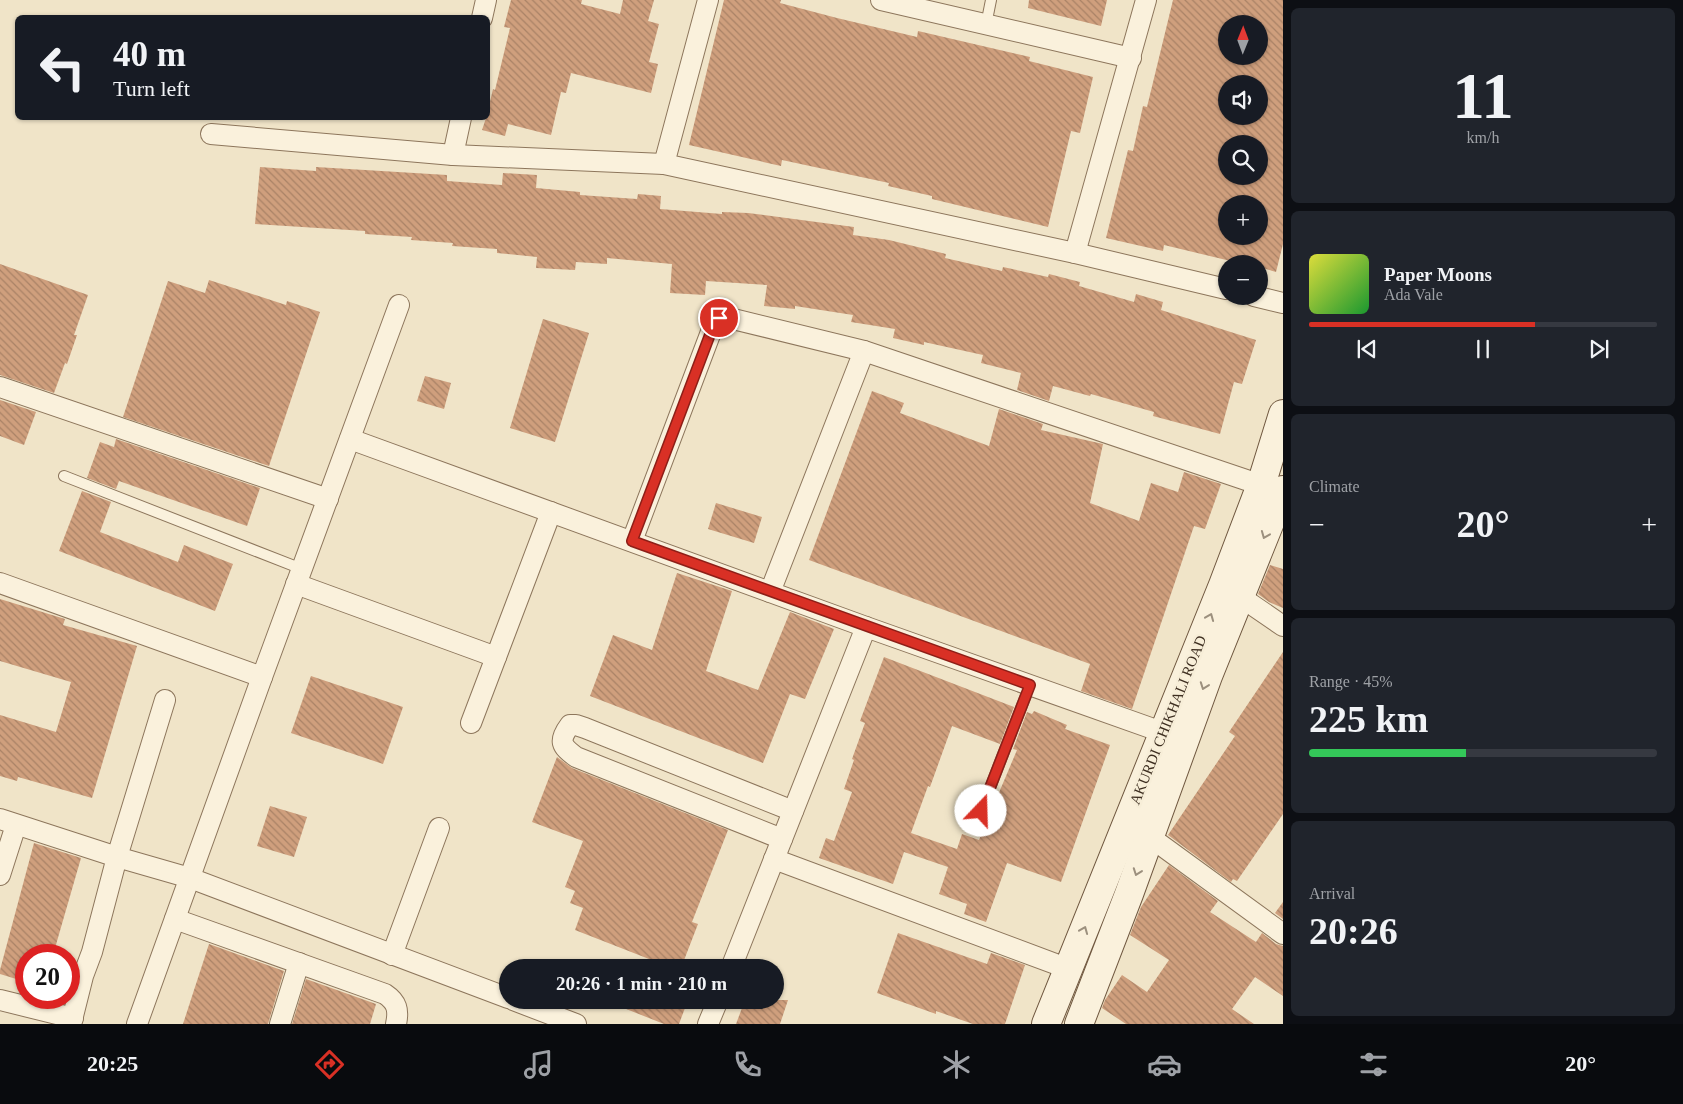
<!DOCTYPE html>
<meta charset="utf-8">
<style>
body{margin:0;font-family:"Times New Roman",serif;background:#20242c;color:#f1f3f6;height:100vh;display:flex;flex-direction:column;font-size:19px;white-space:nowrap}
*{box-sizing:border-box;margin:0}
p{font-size:16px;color:#9ea1a6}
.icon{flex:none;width:28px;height:28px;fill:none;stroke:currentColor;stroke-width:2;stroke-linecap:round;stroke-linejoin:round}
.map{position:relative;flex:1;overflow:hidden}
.details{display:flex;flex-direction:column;gap:8px;padding:8px;background:#0d0f14;width:400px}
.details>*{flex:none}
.top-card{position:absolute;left:15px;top:15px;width:475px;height:105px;border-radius:8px;box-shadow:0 1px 4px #0004;background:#171b24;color:#f1f3f6;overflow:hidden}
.needle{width:32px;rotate:1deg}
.buttons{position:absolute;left:1218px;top:15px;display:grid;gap:10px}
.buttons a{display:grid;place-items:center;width:50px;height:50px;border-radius:50%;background:#171b24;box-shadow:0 1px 4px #0004;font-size:25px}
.speed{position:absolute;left:15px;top:944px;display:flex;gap:10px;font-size:25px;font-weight:700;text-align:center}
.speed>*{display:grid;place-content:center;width:65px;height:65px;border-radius:50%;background:#171b24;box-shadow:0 1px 4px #0004;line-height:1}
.speed .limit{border:8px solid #d22;background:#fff;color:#111}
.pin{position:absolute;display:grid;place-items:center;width:42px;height:42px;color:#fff;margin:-21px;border:2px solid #fff;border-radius:50%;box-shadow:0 1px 5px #0007}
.me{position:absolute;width:55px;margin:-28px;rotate:21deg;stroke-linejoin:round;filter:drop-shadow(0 0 4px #0008)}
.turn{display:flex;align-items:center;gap:18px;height:105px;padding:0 15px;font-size:22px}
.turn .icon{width:65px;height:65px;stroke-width:2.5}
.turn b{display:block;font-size:35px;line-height:42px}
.big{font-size:38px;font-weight:700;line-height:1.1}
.details .widget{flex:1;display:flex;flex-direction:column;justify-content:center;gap:8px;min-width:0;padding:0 18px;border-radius:8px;background:#20242c}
.details .dial{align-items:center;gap:0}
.dial b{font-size:65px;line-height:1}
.song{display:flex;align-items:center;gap:15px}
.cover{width:60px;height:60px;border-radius:8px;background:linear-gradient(135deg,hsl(60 70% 55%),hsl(130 70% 35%))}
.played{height:5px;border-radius:2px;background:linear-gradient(90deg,#d93025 65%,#363941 65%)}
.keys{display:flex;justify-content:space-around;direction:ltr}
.heat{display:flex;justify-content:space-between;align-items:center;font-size:28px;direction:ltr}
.charge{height:8px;border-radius:4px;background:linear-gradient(90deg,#34c759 45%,#363941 0)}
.trip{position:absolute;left:499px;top:959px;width:285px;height:50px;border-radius:25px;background:#171b24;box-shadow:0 1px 4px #0004;font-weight:700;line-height:50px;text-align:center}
.tabs{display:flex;height:80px;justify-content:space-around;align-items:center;background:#090b0e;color:#9ea1a6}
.tabs .icon{width:35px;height:35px}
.tabs .active{color:#d93025}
.tabs b{font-size:22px;color:#f1f3f6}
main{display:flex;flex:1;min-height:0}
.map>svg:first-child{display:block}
.building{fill:url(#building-back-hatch);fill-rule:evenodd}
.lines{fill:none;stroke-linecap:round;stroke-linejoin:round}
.service-casing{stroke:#8d765c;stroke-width:12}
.minor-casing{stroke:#8d765c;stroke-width:22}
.secondary-casing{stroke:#6f573f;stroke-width:30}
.service{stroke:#faf1dc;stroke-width:10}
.minor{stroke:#faf1dc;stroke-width:20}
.secondary{stroke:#faf1dc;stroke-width:28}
.oneway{stroke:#9c907e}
.route-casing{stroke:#8d1f18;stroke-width:12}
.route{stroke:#d93025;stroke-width:9}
.labels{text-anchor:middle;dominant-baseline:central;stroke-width:5;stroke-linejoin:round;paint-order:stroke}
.street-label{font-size:15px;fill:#3d2e20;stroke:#f7eed8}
</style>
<main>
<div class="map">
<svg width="1283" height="1024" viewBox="0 0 1283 1024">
<defs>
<pattern id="building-back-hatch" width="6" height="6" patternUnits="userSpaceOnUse" patternTransform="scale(1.25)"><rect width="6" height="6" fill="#cf9f7d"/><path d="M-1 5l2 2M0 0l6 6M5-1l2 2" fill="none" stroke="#a98266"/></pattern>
</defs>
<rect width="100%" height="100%" fill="#f0e4c8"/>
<g class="building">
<polygon points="511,0 582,0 581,4 620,14 623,0 654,0 648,21 659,24 649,62 658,64 651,93 571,73 566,93 561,92 551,135 508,124 505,136 482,130 486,118 488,118 488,110 493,89 495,90 510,28 504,27"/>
<polygon points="724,0 781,0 780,3 837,18 917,37 918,31 1030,57 1029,61 1093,77 1080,133 1071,131 1048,227 932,199 932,196 888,186 889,183 782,160 781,166 689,145"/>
<polygon points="1029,0 1107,0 1101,26 1028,8"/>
<path d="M1173,0H1283V244L1276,272L1259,267V264H1243L1164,245L1163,251L1106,238L1128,150L1133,151L1143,106L1147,107ZM1226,24H1259V56H1226ZM1226,84H1259V116H1226ZM1226,144H1259V176H1226ZM1226,204H1259V236H1226Z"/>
<polygon points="260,167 316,171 316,167 447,175 447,181 502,185 503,173 537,175 536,188 580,192 580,195 637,199 638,194 661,196 660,209 722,214 722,212 748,213 854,227 853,235 889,240 946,254 945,258 1002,271 1003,267 1048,277 1049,274 1080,282 1079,286 1134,302 1136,294 1163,302 1161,310 1256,340 1242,384 1234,382 1220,434 1153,416 1154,412 1091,394 1090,396 1053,386 1049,401 1017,390 1021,373 981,363 983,355 924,342 924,345 893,338 895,329 851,322 853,315 795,306 795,309 764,306 767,285 706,281 705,295 670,293 672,264 607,258 607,264 576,262 575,270 536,268 537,257 497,253 497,249 452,246 453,243 411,240 412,237 365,234 365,231 255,224"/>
<polygon points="0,264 88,295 74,335 77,335 67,364 65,363 54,393 0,375"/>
<polygon points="209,280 286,305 287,301 320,312 269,466 123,417 168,281 205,293"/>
<polygon points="543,319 589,333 555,442 510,428"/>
<polygon points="425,376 451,383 444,409 417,401"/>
<polygon points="872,391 904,403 900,413 989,446 999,409 1043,424 1041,430 1103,444 1090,503 1139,521 1151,483 1178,492 1184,472 1221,484 1205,529 1194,526 1132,709 1081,691 1090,664 809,560"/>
<polygon points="0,400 36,412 24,445 0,436"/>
<polygon points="116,439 260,488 247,526 119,481 116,489 87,478 100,442 114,447"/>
<polygon points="82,491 111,502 100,532 178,562 184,545 233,564 215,611 59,551"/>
<polygon points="716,503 762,517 754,543 708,529"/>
<polygon points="1270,565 1283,569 1283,608 1269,602 1258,594"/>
<polygon points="677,573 732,591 706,671 758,690 790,612 834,629 805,699 790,694 763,763 590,696 613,635 652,650"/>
<polygon points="0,599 65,619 63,625 137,646 92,798 18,777 17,781 0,776 0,715 56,732 71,682 0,661"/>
<polygon points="1283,652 1283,814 1237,881 1233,879 1231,882 1168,835 1235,736 1229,732"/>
<polygon points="884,657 1014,707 1000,744 952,726 930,787 928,786 911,833 957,849 962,834 979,840 1017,750 1013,749 1027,712 1032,714 1034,711 1067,725 1065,729 1110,745 1061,882 1007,863 986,922 964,914 967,904 939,894 948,867 904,852 893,884 819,858 826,838 834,841 852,792 844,789 854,760 852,759 865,723 860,721"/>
<polygon points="311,676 403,707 383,764 291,733"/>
<polygon points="557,757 572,768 728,830 692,922 698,924 681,968 672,968 575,930 583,908 570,903 575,891 565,887 583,841 532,822"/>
<polygon points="270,806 307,817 294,857 257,846"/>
<polygon points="34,843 81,858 53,955 26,955 26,982 0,974 0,970"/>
<polygon points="1169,865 1218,901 1210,912 1256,942 1262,933 1276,944 1283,946 1283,996 1255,977 1232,1009 1254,1024 1126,1024 1102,1008 1105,1000 1122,975 1147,992 1169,960 1130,935 1141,907"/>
<polygon points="1283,902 1283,919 1275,913"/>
<polygon points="898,933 987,964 991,953 1025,965 1005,1024 973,1024 936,1011 936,1014 877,993"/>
<polygon points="209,944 284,971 268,1024 183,1024"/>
<polygon points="306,979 376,1004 370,1024 292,1024"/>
<polygon points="606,1000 688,1000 679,1024 664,1024 606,1001"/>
<polygon points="745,1000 788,1000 780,1024 736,1024"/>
</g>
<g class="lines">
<g class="service-casing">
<g id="service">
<polyline points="986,25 991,0"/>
<polyline points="64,476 302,569"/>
<polyline points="981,811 1030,685"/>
</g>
</g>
<g class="minor-casing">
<g id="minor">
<polyline points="881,0 1131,58"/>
<polyline points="482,18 486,0"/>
<polyline points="211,134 453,155 664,164 1075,253 1226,289"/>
<polyline points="453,155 461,118"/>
<polyline points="664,164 708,0"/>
<polyline points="1075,253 1146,0"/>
<polyline points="1254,296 1283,303"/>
<polyline points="0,387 328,499"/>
<polyline points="350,439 866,627 1176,737"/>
<polyline points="632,541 714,324 719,319 729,318 864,351 1261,485"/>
<polyline points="0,583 262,677"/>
<polyline points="296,584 496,657"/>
<polyline points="1229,589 1283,626"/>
<polyline points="770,592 864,351"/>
<polyline points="471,723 551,512"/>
<polyline points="0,819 117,857 190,878 508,998"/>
<polyline points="1150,837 1283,934"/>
<path d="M782,839L576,757C561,746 558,741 570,725H576L585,728L793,811"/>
<polyline points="774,859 1069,969"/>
<polyline points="0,875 16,825"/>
<path d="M175,919L385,994C397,1002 399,1010 396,1024"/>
<polyline points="392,955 439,828"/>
<polyline points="731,968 866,627"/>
<polyline points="0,1000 73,1018"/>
<polyline points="513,1000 576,1024"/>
<polyline points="71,1024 83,976 92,952 117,857 165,700"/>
<polyline points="137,1024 262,677 399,305"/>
<polyline points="280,1024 299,963"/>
<polyline points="708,1024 718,1000"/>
</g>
</g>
<g class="secondary-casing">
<g id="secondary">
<polyline points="1046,1024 1223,585 1261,485 1283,414"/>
<polyline points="1079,1024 1129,894 1208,676 1283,490"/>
</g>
</g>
<use href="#service" class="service"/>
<use href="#minor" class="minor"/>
<use href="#secondary" class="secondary"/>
</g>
<defs><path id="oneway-chevron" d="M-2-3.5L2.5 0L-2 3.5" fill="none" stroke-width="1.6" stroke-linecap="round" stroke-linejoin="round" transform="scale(1.25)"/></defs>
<g class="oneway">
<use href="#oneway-chevron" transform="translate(1265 535) rotate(112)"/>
<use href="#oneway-chevron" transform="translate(1210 617) rotate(-68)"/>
<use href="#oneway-chevron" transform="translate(1204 686) rotate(110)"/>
<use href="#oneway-chevron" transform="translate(1137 872) rotate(110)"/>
<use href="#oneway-chevron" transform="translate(1084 930) rotate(-68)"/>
</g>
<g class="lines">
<g class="route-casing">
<polyline id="route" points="719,318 714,324 632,541 1030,685 981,811"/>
</g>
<use href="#route" class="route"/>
</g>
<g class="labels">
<g class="street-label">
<text transform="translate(1168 720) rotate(-68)">AKURDI CHIKHALI ROAD</text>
</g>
</g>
</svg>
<div class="buttons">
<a><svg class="needle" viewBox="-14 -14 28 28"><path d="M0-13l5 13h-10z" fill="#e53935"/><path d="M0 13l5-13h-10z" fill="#9ea1a6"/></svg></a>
<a><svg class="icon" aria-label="sound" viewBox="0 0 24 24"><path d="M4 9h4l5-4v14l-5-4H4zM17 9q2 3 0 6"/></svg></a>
<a><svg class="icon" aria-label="search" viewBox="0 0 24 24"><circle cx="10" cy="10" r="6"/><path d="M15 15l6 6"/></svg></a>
<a>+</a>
<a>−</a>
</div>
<div class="speed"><div class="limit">20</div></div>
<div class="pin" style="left:719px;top:318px;background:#d93025"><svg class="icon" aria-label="arrive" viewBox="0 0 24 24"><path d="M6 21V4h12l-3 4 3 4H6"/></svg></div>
<svg class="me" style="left:981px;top:811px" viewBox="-20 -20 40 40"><circle r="19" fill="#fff"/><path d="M0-13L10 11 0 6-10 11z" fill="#d93025"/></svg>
<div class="trip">20:26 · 1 min · 210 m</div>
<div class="top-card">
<div class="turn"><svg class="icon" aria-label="left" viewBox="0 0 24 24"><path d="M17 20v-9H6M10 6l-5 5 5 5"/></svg><div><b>40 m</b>Turn left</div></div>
</div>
</div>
<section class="details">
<div class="widget dial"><b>11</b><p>km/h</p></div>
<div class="widget">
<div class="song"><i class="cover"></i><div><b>Paper Moons</b><p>Ada Vale</p></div></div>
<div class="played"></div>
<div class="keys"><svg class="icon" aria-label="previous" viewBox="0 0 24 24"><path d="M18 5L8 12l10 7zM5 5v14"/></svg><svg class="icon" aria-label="pause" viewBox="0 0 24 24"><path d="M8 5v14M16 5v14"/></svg><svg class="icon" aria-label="next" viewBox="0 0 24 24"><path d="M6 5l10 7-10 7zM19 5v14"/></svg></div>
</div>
<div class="widget"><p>Climate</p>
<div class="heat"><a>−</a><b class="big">20°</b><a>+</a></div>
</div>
<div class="widget"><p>Range · 45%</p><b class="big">225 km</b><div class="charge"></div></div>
<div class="widget"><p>Arrival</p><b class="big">20:26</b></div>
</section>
</main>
<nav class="tabs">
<b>20:25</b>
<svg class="icon active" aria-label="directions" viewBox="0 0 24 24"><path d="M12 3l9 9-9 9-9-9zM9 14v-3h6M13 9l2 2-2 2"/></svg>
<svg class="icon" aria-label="music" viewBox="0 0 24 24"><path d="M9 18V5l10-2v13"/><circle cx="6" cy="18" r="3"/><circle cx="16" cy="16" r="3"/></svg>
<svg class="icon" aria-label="phone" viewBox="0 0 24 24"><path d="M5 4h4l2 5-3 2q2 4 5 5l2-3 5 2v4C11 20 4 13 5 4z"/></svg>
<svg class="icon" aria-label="climate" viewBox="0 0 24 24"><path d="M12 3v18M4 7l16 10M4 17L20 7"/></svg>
<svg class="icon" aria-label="car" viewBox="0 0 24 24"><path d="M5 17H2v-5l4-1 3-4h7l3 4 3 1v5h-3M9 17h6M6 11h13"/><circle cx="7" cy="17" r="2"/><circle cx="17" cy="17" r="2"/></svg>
<svg class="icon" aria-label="filters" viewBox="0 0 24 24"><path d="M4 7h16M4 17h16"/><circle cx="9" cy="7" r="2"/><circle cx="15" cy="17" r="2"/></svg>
<b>20°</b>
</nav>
